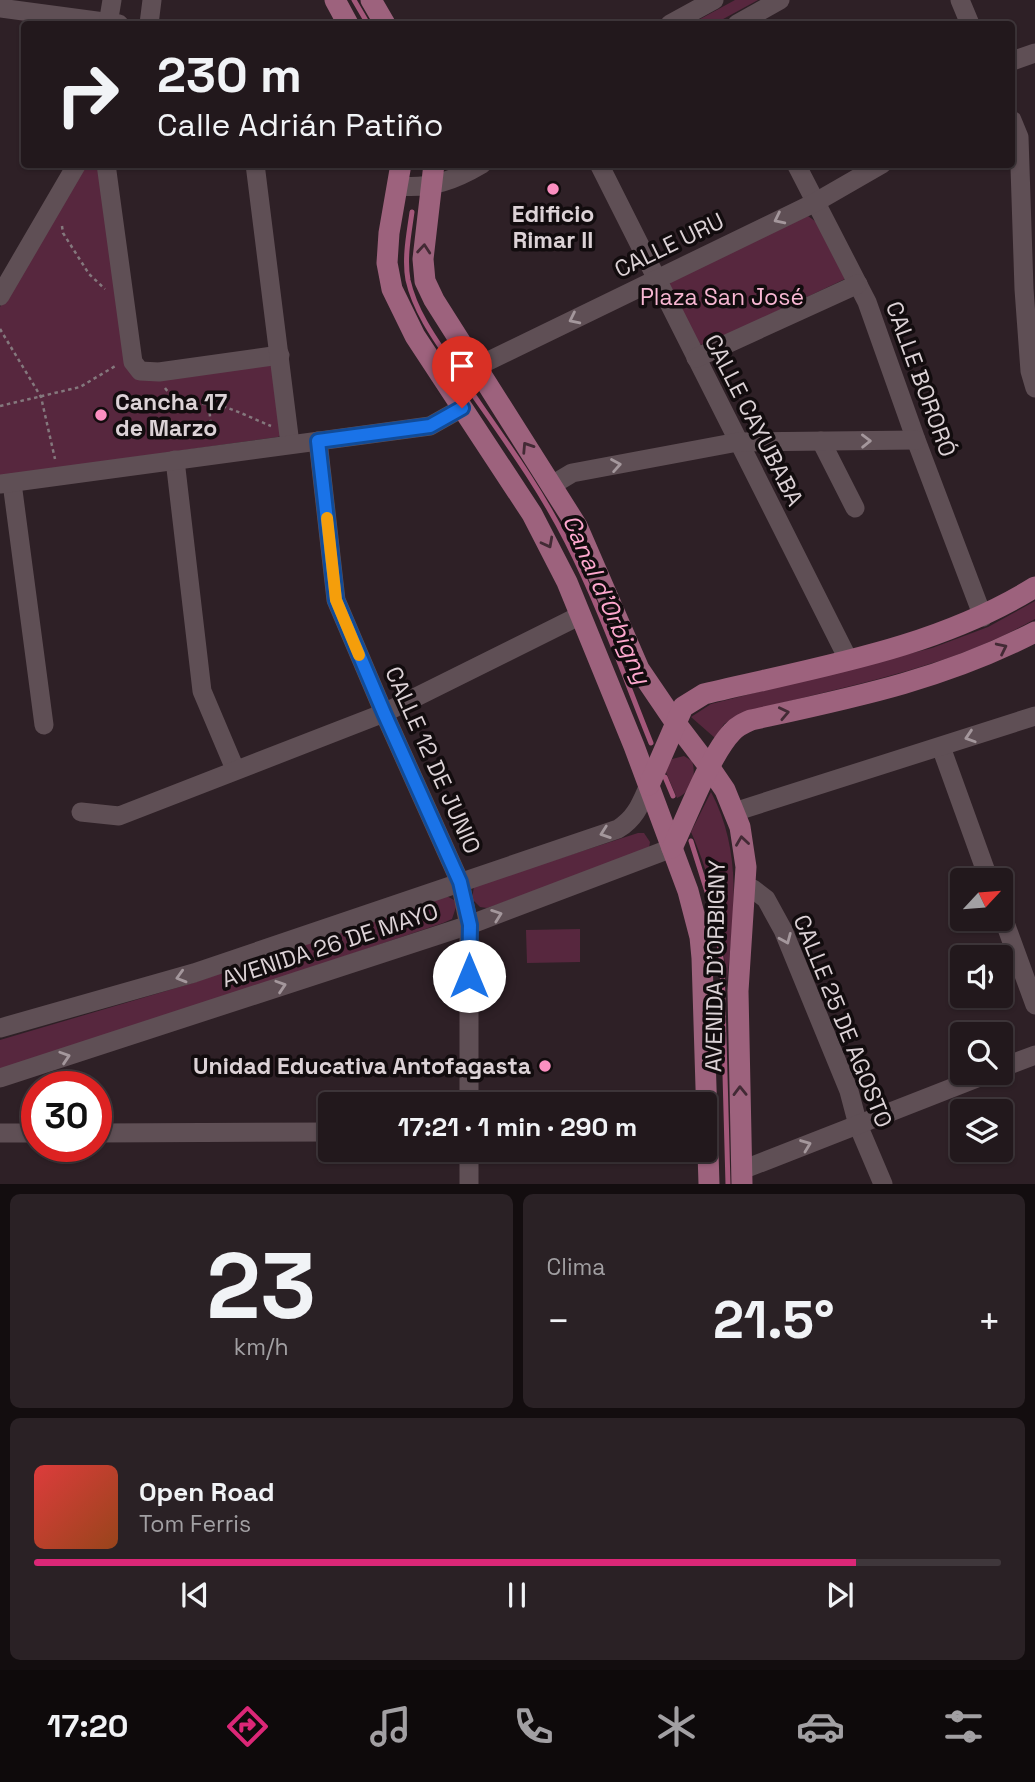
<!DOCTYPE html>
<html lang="es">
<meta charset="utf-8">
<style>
body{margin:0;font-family:"Space Grotesk",sans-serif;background:#2a2125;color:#f1f3f6;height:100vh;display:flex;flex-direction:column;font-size:26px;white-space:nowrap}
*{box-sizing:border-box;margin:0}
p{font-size:23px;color:#a2a0a3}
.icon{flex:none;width:38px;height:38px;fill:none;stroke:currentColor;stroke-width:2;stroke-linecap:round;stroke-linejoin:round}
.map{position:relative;height:1184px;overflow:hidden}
.sheet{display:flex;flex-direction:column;gap:10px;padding:10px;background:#130d0f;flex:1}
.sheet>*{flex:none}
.banner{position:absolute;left:21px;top:21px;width:994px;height:147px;border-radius:7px;box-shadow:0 2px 5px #0004,0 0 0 2px #3f373b;background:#22181c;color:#f1f3f6;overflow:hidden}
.needle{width:46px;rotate:64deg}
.buttons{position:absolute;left:950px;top:868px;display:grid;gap:14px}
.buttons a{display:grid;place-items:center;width:63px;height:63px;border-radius:7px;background:#22181c;box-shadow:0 2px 5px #0004,0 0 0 2px #3f373b;font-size:35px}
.speed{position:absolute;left:21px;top:1071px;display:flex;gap:14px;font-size:35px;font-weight:700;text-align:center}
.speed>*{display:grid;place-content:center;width:91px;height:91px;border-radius:50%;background:#22181c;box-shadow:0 2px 5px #0004,0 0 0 2px #3f373b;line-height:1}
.speed .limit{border:10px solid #d22;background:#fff;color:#111}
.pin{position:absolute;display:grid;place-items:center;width:60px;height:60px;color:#fff;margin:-72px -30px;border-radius:50% 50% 50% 0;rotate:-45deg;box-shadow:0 0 7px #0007}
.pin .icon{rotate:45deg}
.me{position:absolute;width:77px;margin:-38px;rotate:0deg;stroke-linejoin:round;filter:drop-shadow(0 0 5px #0008)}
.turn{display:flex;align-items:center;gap:24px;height:147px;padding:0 21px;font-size:32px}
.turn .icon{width:91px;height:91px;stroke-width:2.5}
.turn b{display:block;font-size:49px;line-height:60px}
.big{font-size:52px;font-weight:700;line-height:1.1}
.sheet .card{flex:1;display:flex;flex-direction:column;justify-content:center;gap:10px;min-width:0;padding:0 24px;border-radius:10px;background:#2a2125}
.sheet .dial{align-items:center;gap:0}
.dial b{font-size:91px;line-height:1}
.song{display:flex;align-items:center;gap:21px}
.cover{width:84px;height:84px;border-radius:10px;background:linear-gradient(135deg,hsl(0 70% 55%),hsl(20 70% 35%))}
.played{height:7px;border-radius:4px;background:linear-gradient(90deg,#db2777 85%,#3f373b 85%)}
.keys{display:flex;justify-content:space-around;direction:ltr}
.heat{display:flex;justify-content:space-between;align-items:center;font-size:38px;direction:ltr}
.sheet .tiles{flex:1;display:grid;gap:10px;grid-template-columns:1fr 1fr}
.card:last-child{grid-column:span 2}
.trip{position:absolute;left:318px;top:1092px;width:399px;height:70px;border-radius:7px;background:#22181c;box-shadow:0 2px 5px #0004,0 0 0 2px #3f373b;font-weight:700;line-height:70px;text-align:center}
.tab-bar{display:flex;height:112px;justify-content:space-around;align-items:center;background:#0e0a0b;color:#a2a0a3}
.tab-bar .icon{width:49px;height:49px}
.tab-bar .on{color:#db2777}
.tab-bar b{font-size:32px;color:#f1f3f6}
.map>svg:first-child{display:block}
.green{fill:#57273e}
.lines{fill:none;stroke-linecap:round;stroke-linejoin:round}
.stream{stroke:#a4587b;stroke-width:5}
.path{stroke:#84787d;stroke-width:2.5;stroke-dasharray:3.5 3.5;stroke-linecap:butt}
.minor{stroke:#5f4f55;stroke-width:19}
.major{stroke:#9d627d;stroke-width:21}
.oneway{stroke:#a4979c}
.oneway2{stroke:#432a35}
.route-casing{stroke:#114b97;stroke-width:18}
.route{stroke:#1a73e8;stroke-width:12}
.slow{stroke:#f59e0b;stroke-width:12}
.poi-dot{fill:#fc8fc1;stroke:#120c0e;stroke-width:2.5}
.labels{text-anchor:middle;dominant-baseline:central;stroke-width:7;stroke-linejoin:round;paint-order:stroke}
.poi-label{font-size:23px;font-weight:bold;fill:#dcd2d6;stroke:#120c0e}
.street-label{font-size:23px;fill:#dcd2d6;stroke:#120c0e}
.park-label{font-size:23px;fill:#f8b7d3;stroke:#120c0e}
.water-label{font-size:24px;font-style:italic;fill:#fea8ce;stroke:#120c0e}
</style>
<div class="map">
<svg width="1035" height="1184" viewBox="0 0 1035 1184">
<rect width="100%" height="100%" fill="#2e2026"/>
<g class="green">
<polygon points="735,0 758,0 714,24 691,24"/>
<polygon points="83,165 96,165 99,167 127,363 274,366 284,432 278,437 0,476 0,307"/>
<polygon points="808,216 819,224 845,279 705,345 697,344 669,286 672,279"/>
<path d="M1035,601V619C944,671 840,686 740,714L724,724L715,738L691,717L711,704L932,648L988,627Z"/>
<path d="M684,756L692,761C697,775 691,792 677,798L665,770L672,759Z"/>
<path d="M711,792C743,852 734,916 727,981C722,930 712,879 691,832Z"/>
<polygon points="638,833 644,833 650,842 649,848 643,853 487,908 480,907 472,899 474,886"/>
<polygon points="443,894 454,900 456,907 452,919 443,923 198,1006 0,1070 0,1040 193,983"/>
<polygon points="580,929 580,962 527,963 526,930"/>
</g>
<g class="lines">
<g class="stream">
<polyline points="354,0 368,24"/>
<path d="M412,212C409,234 404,258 408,280C416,316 441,347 461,377C498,431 538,484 567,542C600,607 624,676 651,743"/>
<polyline points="665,777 673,796"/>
<polyline points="691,841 715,917 722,965 728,1184"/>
</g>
<g class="path">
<polyline points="62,226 63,233 89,274 105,289"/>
<polyline points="0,329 41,397 55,459"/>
<path d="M165,388C181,410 203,400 225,407C240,412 256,420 271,426"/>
<polyline points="0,406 80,387 117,365"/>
<polyline points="209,406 212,437"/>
</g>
<g class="minor">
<polyline points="960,0 970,24"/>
<polyline points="0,8 119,24"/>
<polyline points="108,24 112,0"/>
<polyline points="149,24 152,0"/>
<polyline points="670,24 714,0"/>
<polyline points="737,24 780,0"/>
<polyline points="1012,61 1035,53"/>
<polyline points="1012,120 1019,137 1024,289 1030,371 1035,388"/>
<polyline points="106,164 133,362 140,371 159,372 280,355"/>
<polyline points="255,164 290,444"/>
<polyline points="599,164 848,659"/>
<polyline points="796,164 867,302 916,440 983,617"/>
<path d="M399,186C431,189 455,180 482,164"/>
<polyline points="0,296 77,164"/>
<polyline points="696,358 858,284"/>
<polyline points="476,367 816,202 882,164"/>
<polyline points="318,441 336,600 384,713 460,882 469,925 469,1104"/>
<polyline points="821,441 855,508"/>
<polyline points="175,460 202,691 235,769"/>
<polyline points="12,483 44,725"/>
<polyline points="0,484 430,426 462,408"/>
<polyline points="552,485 572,473 738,442 916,440"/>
<polyline points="941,747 989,880"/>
<polyline points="81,812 119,816 384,713 581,615"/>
<polyline points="734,812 1035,716"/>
<polyline points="745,888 753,889 766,899 783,930 849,1091 858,1125 883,1184"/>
<polyline points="1001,912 1035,1005"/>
<path d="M0,1028L194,973L618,829C636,818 641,803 649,785"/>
<polyline points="1001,1068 1035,1055"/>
<polyline points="0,1078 469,925 672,848"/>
<polyline points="0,1133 37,1133"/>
<polyline points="96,1133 331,1132"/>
<polyline points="469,1150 469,1184"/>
<polyline points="742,1170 990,1073"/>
</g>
<g class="major">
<polyline points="335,0 348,24"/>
<polyline points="371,0 385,24"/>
<polyline points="401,164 389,233 387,263 392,289 415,336 532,514 567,582 634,746 688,891 700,937 702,958 709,1184"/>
<polyline points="434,164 423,259 425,281 434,300 577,526 639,669 675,722 710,768 725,790 740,827 746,867 738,991 742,1184"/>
<path d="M649,785L683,707L704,694C817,667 935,649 1035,587"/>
<path d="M672,848C687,817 710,755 732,732C737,726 744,723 751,720C852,698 942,680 1035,632"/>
</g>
</g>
<defs><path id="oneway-chevron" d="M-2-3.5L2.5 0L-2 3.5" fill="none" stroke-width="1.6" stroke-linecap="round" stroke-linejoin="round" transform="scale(1.75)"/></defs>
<g class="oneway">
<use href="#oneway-chevron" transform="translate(779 219) rotate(154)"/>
<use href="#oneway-chevron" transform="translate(574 319) rotate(154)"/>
<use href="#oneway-chevron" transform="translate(866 441) rotate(-1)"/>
<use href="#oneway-chevron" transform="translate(616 465) rotate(-10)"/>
<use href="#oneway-chevron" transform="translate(970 737) rotate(162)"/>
<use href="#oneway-chevron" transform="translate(605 833) rotate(161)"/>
<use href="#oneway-chevron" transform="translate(497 915) rotate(-20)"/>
<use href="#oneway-chevron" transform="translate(786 939) rotate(67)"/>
<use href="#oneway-chevron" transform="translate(181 977) rotate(164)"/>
<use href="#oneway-chevron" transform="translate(281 986) rotate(-18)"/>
<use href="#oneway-chevron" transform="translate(65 1057) rotate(-18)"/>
<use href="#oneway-chevron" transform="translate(806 1145) rotate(-21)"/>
</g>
<g class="oneway2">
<use href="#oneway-chevron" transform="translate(424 249) rotate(-85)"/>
<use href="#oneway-chevron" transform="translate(527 447) rotate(-123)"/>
<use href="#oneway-chevron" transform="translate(548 543) rotate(62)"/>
<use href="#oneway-chevron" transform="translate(1002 648) rotate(-26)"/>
<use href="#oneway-chevron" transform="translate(784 713) rotate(-12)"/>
<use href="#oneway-chevron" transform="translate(742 841) rotate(-98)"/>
<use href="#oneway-chevron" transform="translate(740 1091) rotate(-91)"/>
</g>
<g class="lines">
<g class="route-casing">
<polyline id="route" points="462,408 430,426 318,441 336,600 384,713 460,882 470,925 469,976"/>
</g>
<use href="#route" class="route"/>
<polyline class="slow" points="327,518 336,600 359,655"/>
</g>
<g class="poi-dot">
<circle cx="553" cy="189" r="7"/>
<circle cx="101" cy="415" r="7"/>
<circle cx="545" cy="1066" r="7"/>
</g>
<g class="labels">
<g class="poi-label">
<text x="553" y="214">Edificio<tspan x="553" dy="26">Rimar II</tspan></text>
<text x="115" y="402" text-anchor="start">Cancha 17<tspan x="115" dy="26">de Marzo</tspan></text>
<text x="531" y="1066" text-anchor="end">Unidad Educativa Antofagasta</text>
</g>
<g class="street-label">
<text transform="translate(669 245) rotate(-26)">CALLE URU</text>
<text transform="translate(921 379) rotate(70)">CALLE BORORÓ</text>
<text transform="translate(754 420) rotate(63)">CALLE CAYUBABA</text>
<text transform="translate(433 760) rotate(66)">CALLE 12 DE JUNIO</text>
<text transform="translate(330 945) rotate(-18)">AVENIDA 26 DE MAYO</text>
<text transform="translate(715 966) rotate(-89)">AVENIDA D'ORBIGNY</text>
<text transform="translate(843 1021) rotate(68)">CALLE 25 DE AGOSTO</text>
</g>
<g class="park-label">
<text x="722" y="297">Plaza San José</text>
</g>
<g class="water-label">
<text transform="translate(607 599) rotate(66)">Canal d'Orbigny</text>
</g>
</g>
</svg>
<div class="buttons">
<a><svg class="needle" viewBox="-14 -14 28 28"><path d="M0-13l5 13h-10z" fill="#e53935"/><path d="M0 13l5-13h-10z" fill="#a2a0a3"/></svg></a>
<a><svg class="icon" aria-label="sound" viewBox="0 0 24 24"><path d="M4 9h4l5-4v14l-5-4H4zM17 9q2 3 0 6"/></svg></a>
<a><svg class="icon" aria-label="search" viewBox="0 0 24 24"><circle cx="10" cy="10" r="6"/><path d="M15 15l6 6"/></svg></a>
<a><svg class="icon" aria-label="layers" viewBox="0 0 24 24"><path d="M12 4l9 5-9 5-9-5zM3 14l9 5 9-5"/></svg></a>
</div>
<div class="speed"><div class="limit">30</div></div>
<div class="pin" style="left:462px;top:408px;background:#d93025"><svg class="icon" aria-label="arrive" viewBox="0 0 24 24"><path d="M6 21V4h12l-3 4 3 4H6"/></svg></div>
<svg class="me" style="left:469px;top:976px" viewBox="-20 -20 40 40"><circle r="19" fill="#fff"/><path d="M0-13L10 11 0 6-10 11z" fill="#1a73e8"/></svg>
<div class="trip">17:21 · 1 min · 290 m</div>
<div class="banner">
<div class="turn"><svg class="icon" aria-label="right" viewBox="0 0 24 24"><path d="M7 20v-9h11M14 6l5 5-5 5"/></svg><div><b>230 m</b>Calle Adrián Patiño</div></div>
</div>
</div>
<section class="sheet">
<div class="tiles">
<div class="card dial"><b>23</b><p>km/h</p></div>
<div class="card"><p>Clima</p>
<div class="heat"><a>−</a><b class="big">21.5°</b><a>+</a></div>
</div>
<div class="card">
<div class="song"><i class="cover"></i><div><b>Open Road</b><p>Tom Ferris</p></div></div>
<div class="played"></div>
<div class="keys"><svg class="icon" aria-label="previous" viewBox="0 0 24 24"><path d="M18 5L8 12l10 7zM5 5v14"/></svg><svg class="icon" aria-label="pause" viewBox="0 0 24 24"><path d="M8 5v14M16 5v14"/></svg><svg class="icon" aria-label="next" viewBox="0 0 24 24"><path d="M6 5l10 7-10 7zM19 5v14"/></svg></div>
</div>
</div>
</section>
<nav class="tab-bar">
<b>17:20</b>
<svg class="icon on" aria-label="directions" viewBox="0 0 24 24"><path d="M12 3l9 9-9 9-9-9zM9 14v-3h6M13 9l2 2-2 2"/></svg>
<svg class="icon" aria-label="music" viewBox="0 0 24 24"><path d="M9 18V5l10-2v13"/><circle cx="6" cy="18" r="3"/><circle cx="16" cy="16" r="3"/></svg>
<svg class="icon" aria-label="phone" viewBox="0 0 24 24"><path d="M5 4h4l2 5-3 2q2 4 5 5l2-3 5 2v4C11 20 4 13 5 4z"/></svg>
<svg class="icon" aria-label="climate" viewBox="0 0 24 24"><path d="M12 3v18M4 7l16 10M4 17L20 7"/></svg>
<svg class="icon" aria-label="car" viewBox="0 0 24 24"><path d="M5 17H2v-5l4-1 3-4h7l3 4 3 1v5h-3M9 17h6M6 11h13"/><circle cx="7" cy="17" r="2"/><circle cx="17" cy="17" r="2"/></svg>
<svg class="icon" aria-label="filters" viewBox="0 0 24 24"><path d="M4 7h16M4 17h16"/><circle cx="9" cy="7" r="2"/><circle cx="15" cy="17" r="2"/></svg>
</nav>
